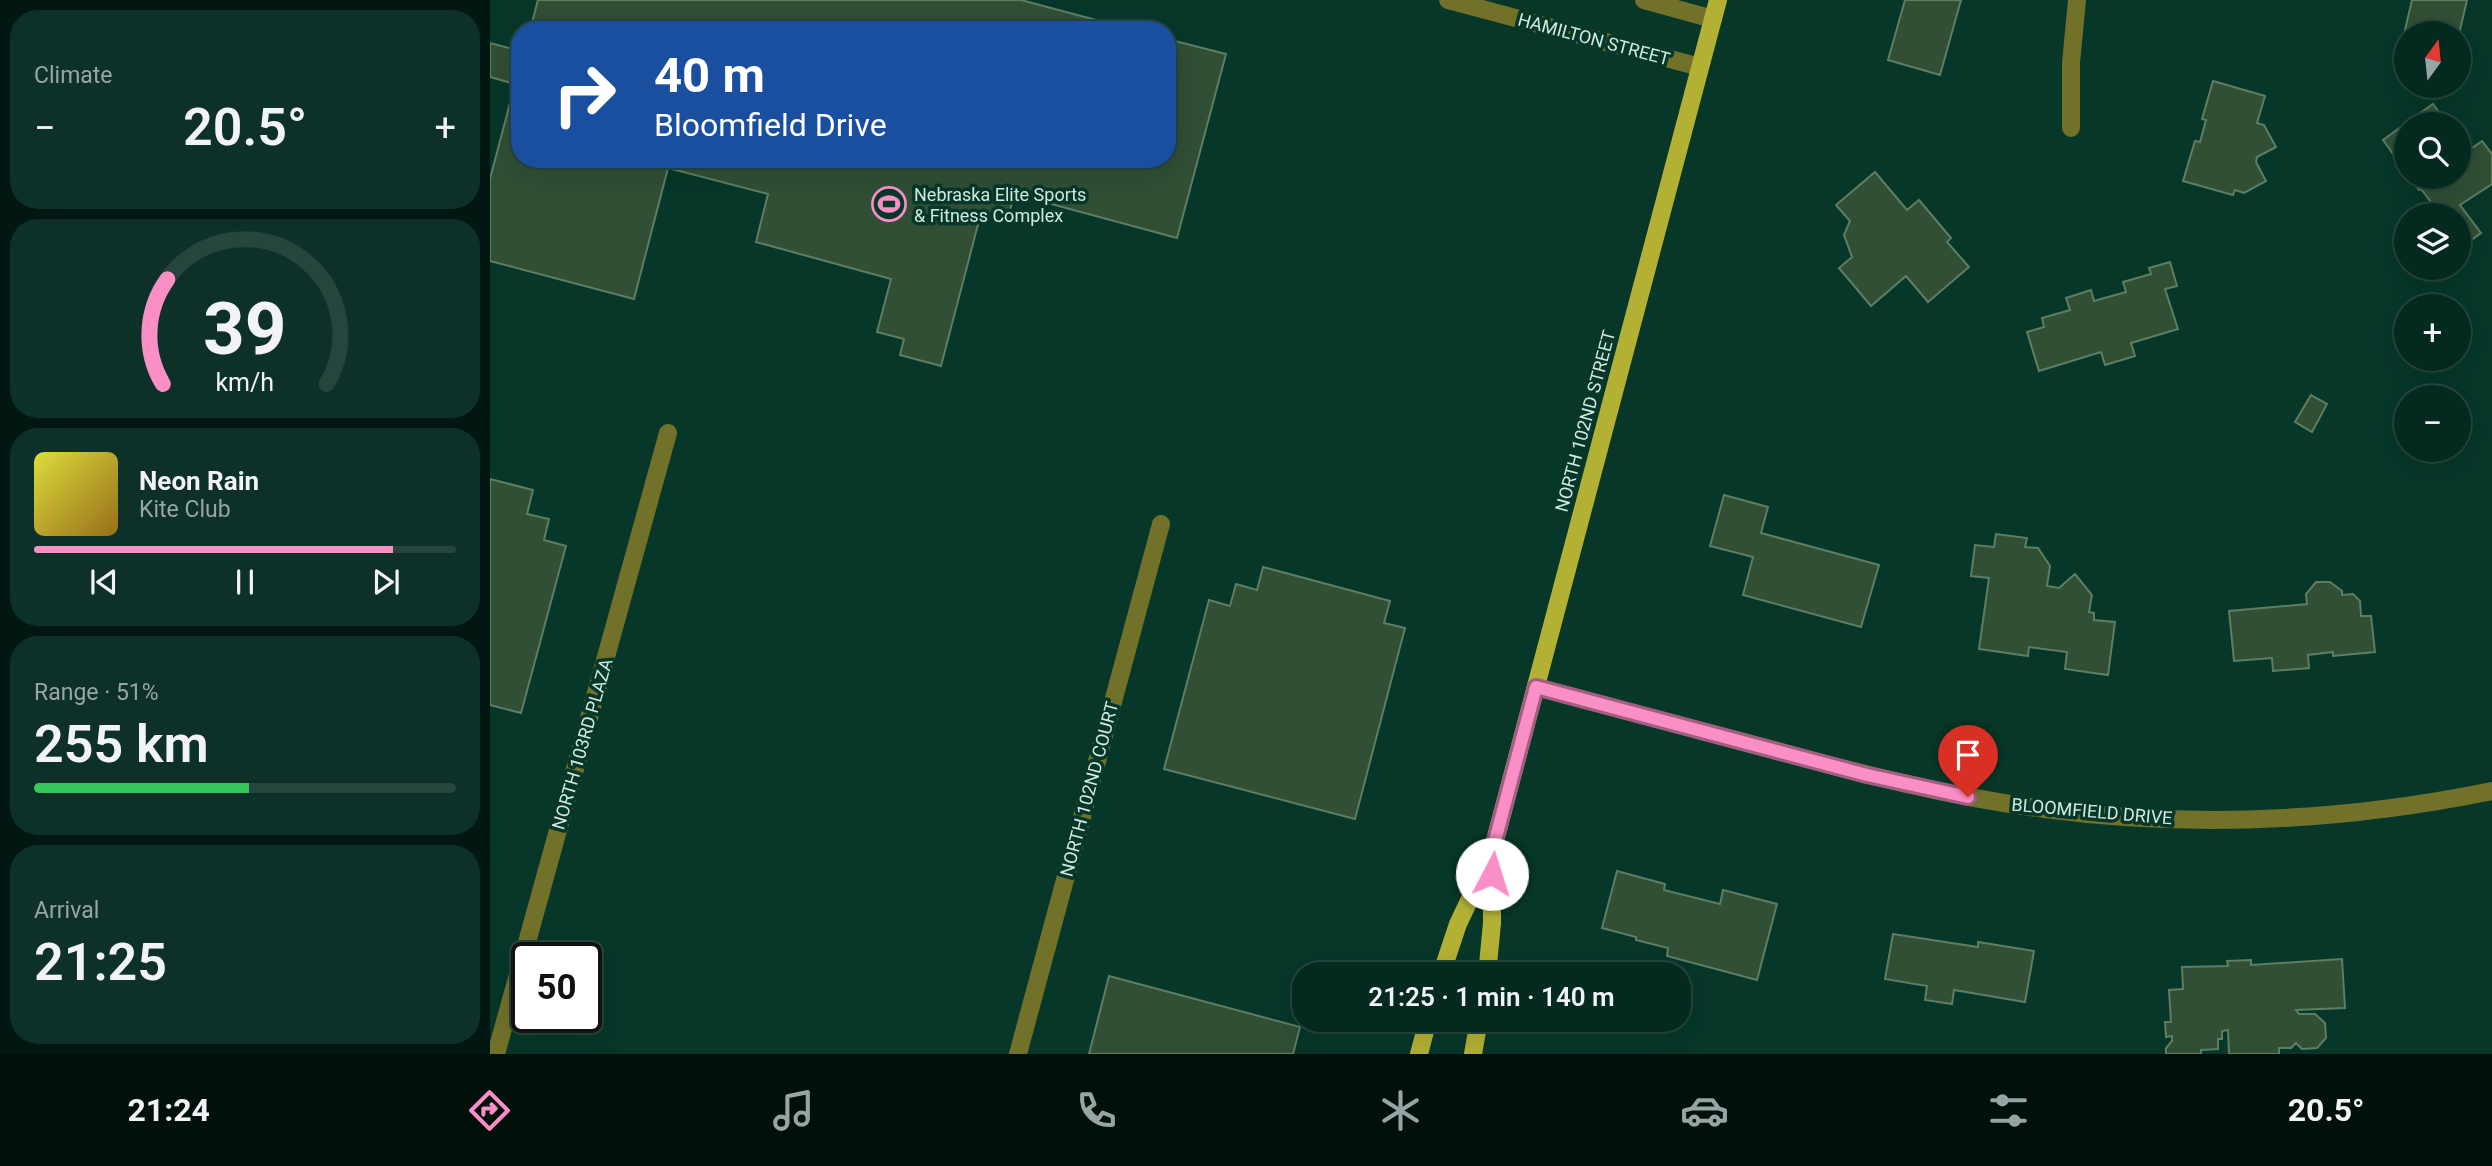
<!DOCTYPE html>
<meta charset="utf-8">
<style>
body{margin:0;font-family:Roboto,sans-serif;background:#0d3128;color:#f1f3f6;height:100vh;display:flex;flex-direction:column;font-size:26px;white-space:nowrap}
*{box-sizing:border-box;margin:0}
p{font-size:23px;color:#97a6a4}
.icon{flex:none;width:38px;height:38px;fill:none;stroke:currentColor;stroke-width:2;stroke-linecap:round;stroke-linejoin:round}
.map{position:relative;flex:1;overflow:hidden}
.sheet{display:flex;flex-direction:column;gap:10px;padding:10px;background:#021711;width:490px}
.sheet>*{flex:none}
.banner{position:absolute;left:21px;top:21px;width:665px;height:147px;border-radius:28px;box-shadow:0 7px 28px #0002,0 0 0 2px #25453d;background:#1a4fa0;color:#fff;overflow:hidden}
.needle{width:46px;rotate:15deg}
.fabs{position:absolute;left:1904px;top:21px;display:grid;gap:14px}
.fabs a{display:grid;place-items:center;width:77px;height:77px;border-radius:50%;background:#04291f;box-shadow:0 7px 28px #0002,0 0 0 2px #25453d;font-size:35px}
.speed{position:absolute;left:21px;top:942px;display:flex;gap:14px;font-size:35px;font-weight:700;text-align:center}
.speed>*{display:grid;place-content:center;width:91px;height:91px;border-radius:50%;background:#04291f;box-shadow:0 7px 28px #0002,0 0 0 2px #25453d;line-height:1}
.speed .limit{border:4px solid #111;border-radius:10px;background:#fff;color:#111}
.pin{position:absolute;display:grid;place-items:center;width:60px;height:60px;color:#fff;margin:-72px -30px;border-radius:50% 50% 50% 0;rotate:-45deg;box-shadow:0 0 7px #0007}
.pin .icon{rotate:45deg}
.me{position:absolute;width:77px;margin:-38px;rotate:5deg;stroke-linejoin:round;filter:drop-shadow(0 0 5px #0008)}
.turn{display:flex;align-items:center;gap:24px;height:147px;padding:0 28px;font-size:32px}
.turn .icon{width:91px;height:91px;stroke-width:2.5}
.turn b{display:block;font-size:49px;line-height:60px}
.big{font-size:52px;font-weight:600;line-height:1.1}
.sheet .card{flex:1;display:flex;flex-direction:column;justify-content:center;gap:10px;min-width:0;padding:0 24px;border-radius:28px;background:#0d3128}
.sheet .dial{align-items:center;gap:0}
.dial svg{height:182px;overflow:visible;fill:none;stroke:#25453d;stroke-width:7;stroke-linecap:round;text-anchor:middle}
.dial text{fill:#f1f3f6;stroke:none}
.song{display:flex;align-items:center;gap:21px}
.cover{width:84px;height:84px;border-radius:10px;background:linear-gradient(135deg,hsl(60 70% 55%),hsl(40 70% 35%))}
.played{height:7px;border-radius:4px;background:linear-gradient(90deg,#fa8fc6 85%,#25453d 85%)}
.keys{display:flex;justify-content:space-around;direction:ltr}
.heat{display:flex;justify-content:space-between;align-items:center;font-size:38px;direction:ltr}
.charge{height:10px;border-radius:5px;background:linear-gradient(90deg,#34c759 51%,#25453d 0)}
.trip{position:absolute;left:802px;top:962px;width:399px;height:70px;border-radius:28px;background:#04291f;box-shadow:0 7px 28px #0002,0 0 0 2px #25453d;font-weight:600;line-height:70px;text-align:center}
.tabs{display:flex;height:112px;justify-content:space-around;align-items:center;background:#02100c;color:#97a6a4}
.tabs .icon{width:49px;height:49px}
.tabs .active{color:#fa8fc6}
.tabs b{font-size:32px;color:#f1f3f6}
main{display:flex;flex:1;min-height:0}
.map>svg:first-child{display:block}
.building{fill:#304f35;stroke:#5d7e62;stroke-width:2}
.lines{fill:none;stroke-linecap:round;stroke-linejoin:round}
.minor{stroke:#717129;stroke-width:18}
.major{stroke:#b2b134;stroke-width:18}
.route-casing{stroke:#a25d81;stroke-width:18}
.route{stroke:#fa8fc6;stroke-width:12}
.labels{text-anchor:middle;dominant-baseline:central;stroke-width:7;stroke-linejoin:round;paint-order:stroke}
.street-label{font-size:18px;fill:#d3eae1;stroke:#063729}
.poi-label{font-size:18px;fill:#d3eae1;stroke:#063729;text-anchor:start}
</style>
<main>
<section class="sheet">
<div class="card"><p>Climate</p>
<div class="heat"><a>−</a><b class="big">20.5°</b><a>+</a></div>
</div>
<div class="card dial"><svg viewBox="0 0 100 80">
<path d="M14 69A42 42 0 1 1 86 69"/>
<path d="M14 69A42 42 0 0 1 16 23" stroke="#fa8fc6"/>
<text x="50" y="56" font-size="32" font-weight="700">39</text>
<text x="50" y="72" font-size="11">km/h</text>
</svg></div>
<div class="card">
<div class="song"><i class="cover"></i><div><b>Neon Rain</b><p>Kite Club</p></div></div>
<div class="played"></div>
<div class="keys"><svg class="icon" aria-label="previous" viewBox="0 0 24 24"><path d="M18 5L8 12l10 7zM5 5v14"/></svg><svg class="icon" aria-label="pause" viewBox="0 0 24 24"><path d="M8 5v14M16 5v14"/></svg><svg class="icon" aria-label="next" viewBox="0 0 24 24"><path d="M6 5l10 7-10 7zM19 5v14"/></svg></div>
</div>
<div class="card"><p>Range · 51%</p><b class="big">255 km</b><div class="charge"></div></div>
<div class="card"><p>Arrival</p><b class="big">21:25</b></div>
</section>
<div class="map">
<svg width="2002" height="1054" viewBox="0 0 2002 1054">
<rect width="100%" height="100%" fill="#063729"/>
<g class="building">
<polygon points="48,0 531,0 644,30 40,30"/>
<polygon points="1415,0 1471,0 1450,75 1398,60"/>
<polygon points="1922,0 1977,0 1969,34 1930,33 1915,30"/>
<polygon points="677,39 736,54 687,238 524,194 518,219 491,213 451,366 410,355 414,339 387,332 401,279 266,242 278,194 178,168 144,299 0,261 0,179 25,84 0,77 0,43 30,51 30,159 677,159"/>
<polygon points="1723,81 1775,96 1767,123 1774,125 1786,147 1767,157 1766,162 1776,181 1754,193 1745,190 1743,195 1693,181 1705,141 1710,142 1716,120 1712,119"/>
<polygon points="1943,104 1956,122 1961,119 1965,124 1916,124 1916,172 1893,140"/>
<polygon points="1969,130 1982,148 1992,141 2002,154 2002,184 1970,205 1991,233 1969,249 1969,215 1951,215 1931,189 1929,190 1920,177 1969,177"/>
<polygon points="1385,172 1417,210 1429,200 1461,238 1457,242 1479,267 1438,302 1416,276 1381,306 1349,268 1362,257 1354,235 1360,221 1346,205"/>
<polygon points="1680,262 1687,286 1675,289 1688,329 1641,343 1645,356 1615,365 1611,352 1549,371 1537,332 1554,327 1552,318 1580,310 1576,298 1601,290 1604,301 1636,292 1633,282 1661,274 1659,268"/>
<polygon points="1821,395 1837,404 1822,432 1805,422"/>
<polygon points="0,479 43,490 37,514 59,519 54,540 76,546 31,713 0,705"/>
<polygon points="1234,495 1278,507 1271,533 1389,565 1371,627 1253,595 1263,557 1220,546"/>
<polygon points="1506,534 1537,538 1535,547 1548,548 1560,566 1557,586 1569,588 1585,574 1602,595 1599,612 1604,613 1604,620 1625,622 1618,675 1575,669 1577,652 1539,647 1538,656 1489,649 1499,578 1481,576 1485,545 1504,547"/>
<polygon points="773,567 900,601 894,623 915,628 865,819 674,769 719,600 740,606 746,584 767,590"/>
<polygon points="1826,582 1840,582 1852,591 1852,595 1863,594 1870,601 1871,616 1881,616 1885,652 1843,656 1843,652 1818,655 1819,668 1783,671 1782,658 1744,661 1739,611 1817,604 1816,594"/>
<polygon points="1127,871 1175,884 1174,890 1230,904 1233,890 1287,904 1267,980 1177,956 1178,948 1146,940 1146,937 1112,928"/>
<polygon points="1403,934 1488,947 1488,942 1544,951 1535,1002 1464,990 1462,1004 1435,1000 1437,986 1395,979"/>
<polygon points="1852,959 1855,1008 1806,1010 1809,1014 1825,1014 1835,1023 1836,1038 1827,1048 1812,1049 1806,1043 1801,1048 1789,1048 1789,1054 1739,1054 1738,1030 1732,1031 1732,1039 1728,1039 1728,1049 1711,1050 1711,1054 1676,1054 1676,1048 1682,1041 1682,1036 1676,1037 1675,1022 1681,1022 1679,990 1693,989 1692,967 1738,966 1737,961 1761,960 1761,965"/>
<polygon points="619,976 810,1027 803,1054 599,1054"/>
</g>
<g class="lines">
<g class="minor">
<polyline points="958,0 1210,67"/>
<polyline points="1154,0 1223,19"/>
<polyline points="1581,128 1581,63 1587,0"/>
<path d="M1046,687C1123,707 1200,728 1276,748C1368,773 1460,797 1555,809C1705,829 1854,821 2002,791"/>
<polyline points="6,1054 178,433"/>
<polyline points="528,1054 671,524"/>
</g>
<g class="major">
<polyline points="951,975 968,924 1002,852 1228,0"/>
<polyline points="997,975 1002,923 1002,855"/>
<polyline points="929,1054 938,1020"/>
<polyline points="983,1054 989,1020"/>
</g>
</g>
<g class="lines">
<g class="route-casing">
<polyline id="route" points="1002,874 1002,852 1046,687 1377,775 1478,797"/>
</g>
<use href="#route" class="route"/>
</g>
<defs>
<g id="stadium-ring" transform="scale(1.75)"><circle r="9.5" fill="#063729" stroke="#fa8fc6" stroke-width="1.5"/><path d="M0-5a6.5 5 0 1 0 0 10a6.5 5 0 1 0 0-10ZM-3.5-1.8h7v3.6h-7Z" fill="#fa8fc6"/></g>
</defs>
<g fill-rule="evenodd">
<use href="#stadium-ring" x="399" y="204"/>
</g>
<g class="labels">
<g class="street-label">
<text transform="translate(1104 39) rotate(15)">HAMILTON STREET</text>
<text transform="translate(1095 421) rotate(-75)">NORTH 102ND STREET</text>
<text transform="translate(92 744) rotate(-74)">NORTH 103RD PLAZA</text>
<text transform="translate(599 789) rotate(-75)">NORTH 102ND COURT</text>
<text transform="translate(1602 811) rotate(5)">BLOOMFIELD DRIVE</text>
</g>
<g class="poi-label">
<text x="424" y="194">Nebraska Elite Sports<tspan x="424" dy="21">&amp; Fitness Complex</tspan></text>
</g>
</g>
</svg>
<div class="fabs">
<a><svg class="needle" viewBox="-14 -14 28 28"><path d="M0-13l5 13h-10z" fill="#e53935"/><path d="M0 13l5-13h-10z" fill="#97a6a4"/></svg></a>
<a><svg class="icon" aria-label="search" viewBox="0 0 24 24"><circle cx="10" cy="10" r="6"/><path d="M15 15l6 6"/></svg></a>
<a><svg class="icon" aria-label="layers" viewBox="0 0 24 24"><path d="M12 4l9 5-9 5-9-5zM3 14l9 5 9-5"/></svg></a>
<a>+</a>
<a>−</a>
</div>
<div class="speed"><div class="limit">50</div></div>
<div class="pin" style="left:1478px;top:797px;background:#d93025"><svg class="icon" aria-label="arrive" viewBox="0 0 24 24"><path d="M6 21V4h12l-3 4 3 4H6"/></svg></div>
<svg class="me" style="left:1002px;top:874px" viewBox="-20 -20 40 40"><circle r="19" fill="#fff"/><path d="M0-13L10 11 0 6-10 11z" fill="#fa8fc6"/></svg>
<div class="trip">21:25 · 1 min · 140 m</div>
<div class="banner">
<div class="turn"><svg class="icon" aria-label="right" viewBox="0 0 24 24"><path d="M7 20v-9h11M14 6l5 5-5 5"/></svg><div><b>40 m</b>Bloomfield Drive</div></div>
</div>
</div>
</main>
<nav class="tabs">
<b>21:24</b>
<svg class="icon active" aria-label="directions" viewBox="0 0 24 24"><path d="M12 3l9 9-9 9-9-9zM9 14v-3h6M13 9l2 2-2 2"/></svg>
<svg class="icon" aria-label="music" viewBox="0 0 24 24"><path d="M9 18V5l10-2v13"/><circle cx="6" cy="18" r="3"/><circle cx="16" cy="16" r="3"/></svg>
<svg class="icon" aria-label="phone" viewBox="0 0 24 24"><path d="M5 4h4l2 5-3 2q2 4 5 5l2-3 5 2v4C11 20 4 13 5 4z"/></svg>
<svg class="icon" aria-label="climate" viewBox="0 0 24 24"><path d="M12 3v18M4 7l16 10M4 17L20 7"/></svg>
<svg class="icon" aria-label="car" viewBox="0 0 24 24"><path d="M5 17H2v-5l4-1 3-4h7l3 4 3 1v5h-3M9 17h6M6 11h13"/><circle cx="7" cy="17" r="2"/><circle cx="17" cy="17" r="2"/></svg>
<svg class="icon" aria-label="filters" viewBox="0 0 24 24"><path d="M4 7h16M4 17h16"/><circle cx="9" cy="7" r="2"/><circle cx="15" cy="17" r="2"/></svg>
<b>20.5°</b>
</nav>
